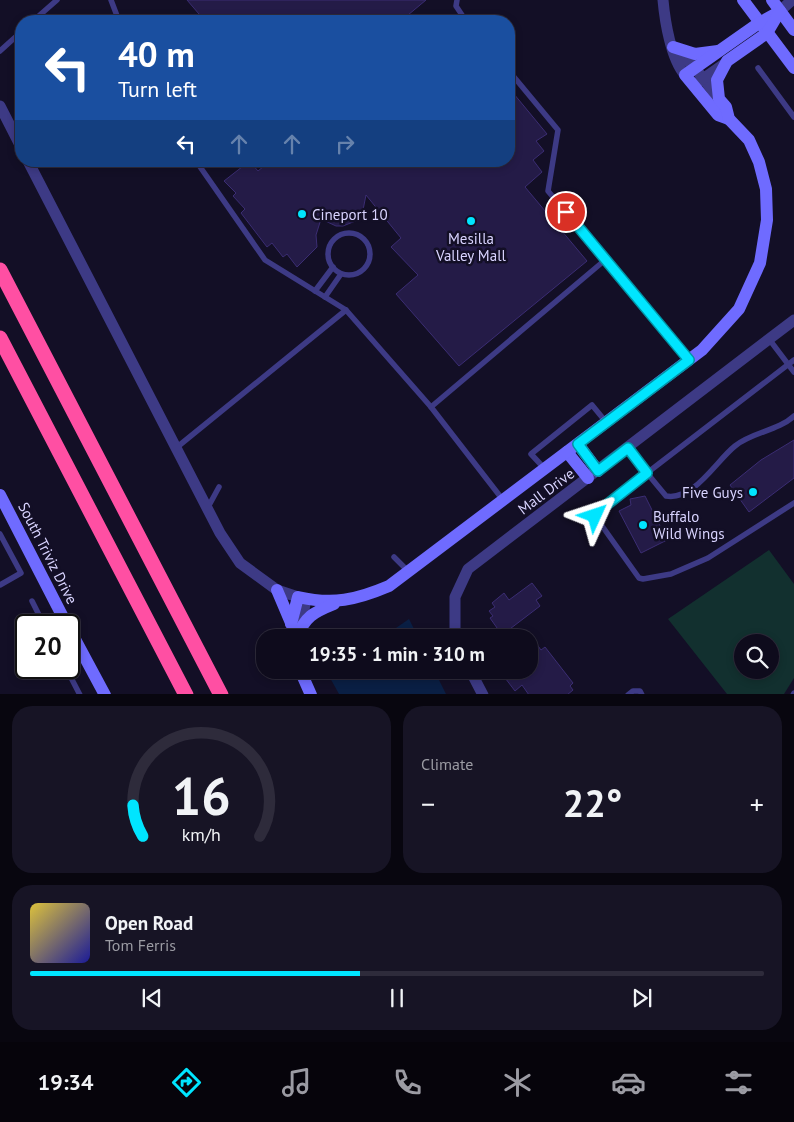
<!DOCTYPE html>
<meta charset="utf-8">
<style>
body{margin:0;font-family:"PT Sans",sans-serif;background:#171425;color:#f1f3f6;height:100vh;display:flex;flex-direction:column;font-size:19px;white-space:nowrap}
*{box-sizing:border-box;margin:0}
p{font-size:16px;color:#9b9ba3}
.icon{flex:none;width:28px;height:28px;fill:none;stroke:currentColor;stroke-width:2;stroke-linecap:round;stroke-linejoin:round}
.map{position:relative;height:694px;overflow:hidden}
.side{display:flex;flex-direction:column;gap:12px;padding:12px;background:#08060f;flex:1}
.side>*{flex:none}
.hud{position:absolute;left:15px;top:15px;width:500px;height:152px;border-radius:20px;box-shadow:0 2px 8px #0003,0 0 0 1px #2e2b3b;background:#1a4fa0;color:#fff;overflow:hidden}
.buttons{position:absolute;left:734px;top:634px;display:grid;gap:10px}
.buttons a{display:grid;place-items:center;width:45px;height:45px;border-radius:50%;background:#0e0b1c;box-shadow:0 2px 8px #0003,0 0 0 1px #2e2b3b;font-size:25px}
.speed{position:absolute;left:15px;top:614px;display:flex;gap:10px;font-size:25px;font-weight:700;text-align:center}
.speed>*{display:grid;place-content:center;width:65px;height:65px;border-radius:50%;background:#0e0b1c;box-shadow:0 2px 8px #0003,0 0 0 1px #2e2b3b;line-height:1}
.speed .limit{border:2px solid #111;border-radius:8px;background:#fff;color:#111}
.pin{position:absolute;display:grid;place-items:center;width:42px;height:42px;color:#fff;margin:-21px;border:2px solid #fff;border-radius:50%;box-shadow:0 1px 5px #0007}
.me{position:absolute;width:55px;margin:-28px;rotate:48deg;stroke-linejoin:round;filter:drop-shadow(0 0 4px #0008)}
.turn{display:flex;align-items:center;gap:18px;height:105px;padding:0 20px;font-size:22px}
.turn .icon{width:65px;height:65px;stroke-width:2.5}
.turn b{display:block;font-size:35px;line-height:42px}
.lanes{display:flex;align-items:center;height:48px;padding:0 20px;background:#0003;justify-content:center;gap:25px;direction:ltr}
.lanes .off{opacity:.35}
.big{font-size:38px;font-weight:700;line-height:1.1}
.side .widget{flex:1;display:flex;flex-direction:column;justify-content:center;gap:8px;min-width:0;padding:0 18px;border-radius:20px;background:#171425}
.side .dial{align-items:center;gap:0}
.dial svg{height:130px;overflow:visible;fill:none;stroke:#2e2b3b;stroke-width:7;stroke-linecap:round;text-anchor:middle}
.dial text{fill:#f1f3f6;stroke:none}
.song{display:flex;align-items:center;gap:15px}
.cover{width:60px;height:60px;border-radius:8px;background:linear-gradient(135deg,hsl(50 70% 55%),hsl(240 70% 35%))}
.played{height:5px;border-radius:2px;background:linear-gradient(90deg,#00e5ff 45%,#2e2b3b 45%)}
.keys{display:flex;justify-content:space-around;direction:ltr}
.heat{display:flex;justify-content:space-between;align-items:center;font-size:28px;direction:ltr}
.side .tiles{flex:1;display:grid;gap:12px;grid-template-columns:1fr 1fr}
.widget:last-child{grid-column:span 2}
.trip{position:absolute;left:256px;top:629px;width:282px;height:50px;border-radius:20px;background:#0e0b1c;box-shadow:0 2px 8px #0003,0 0 0 1px #2e2b3b;font-weight:700;line-height:50px;text-align:center}
.dock{display:flex;height:80px;justify-content:space-around;align-items:center;background:#06040b;color:#9b9ba3}
.dock .icon{width:35px;height:35px}
.dock .on{color:#00e5ff}
.dock b{font-size:22px;color:#f1f3f6}
.map>svg:first-child{display:block}
.green{fill:#12302f;fill-rule:evenodd}
.water{fill:#0a1f44}
.building{fill:#241b47;stroke:#3b2d73}
.lines{fill:none;stroke-linecap:round;stroke-linejoin:round}
.lane{stroke:#3d3a85;stroke-width:5.5}
.street{stroke:#3d3a85;stroke-width:11}
.secondary{stroke:#6f6bff;stroke-width:12}
.highway{stroke:#ff4fa3;stroke-width:15}
.route-casing{stroke:#0095a6;stroke-width:12}
.route{stroke:#00e5ff;stroke-width:9}
.poi-dot{fill:#00e5ff;stroke:#130f26;stroke-width:2}
.labels{text-anchor:middle;dominant-baseline:central;stroke-width:5;stroke-linejoin:round;paint-order:stroke}
.poi-label{font-size:15px;fill:#d9d4ff;stroke:#130f26;text-anchor:start}
.street-label{font-size:15px;fill:#d9d4ff;stroke:#130f26}
</style>
<div class="map">
<svg width="794" height="695" viewBox="0 0 794 695">
<rect width="100%" height="100%" fill="#130f26"/>
<path class="green" d="M769,550L794,584V678L784,694H727L668,619ZM742,642H770V670H742Z"/>
<g class="water">
<polygon points="409,619 418,637 383,637"/>
<polygon points="337,670 434,670 446,694 339,694 329,676"/>
</g>
<g class="building">
<polygon points="187,0 426,0 408,15 413,21 191,21 199,14"/>
<polygon points="509,88 547,134 536,141 544,151 533,160 542,172 525,187 587,261 459,366 396,294 418,275 391,247 401,238 366,195 362,215 358,220 343,226 336,226 321,219 316,235 317,247 297,267 287,254 283,257 272,243 267,247 241,213 245,209 233,196 236,193 224,181 247,163 249,165 252,164 258,171 270,161 509,161"/>
<polygon points="794,440 794,478 749,512 730,485 761,460"/>
<polygon points="645,496 667,540 641,553 619,511 631,505 630,499"/>
<polygon points="532,583 542,596 536,600 540,606 502,635 490,618 493,616 489,611 495,607 492,603 504,593 509,600"/>
<polygon points="530,635 541,650 545,647 573,683 570,686 573,690 567,695 529,695 522,685 515,691 499,670 530,670"/>
</g>
<g class="lines">
<g class="lane">
<polyline points="111,0 119,21"/>
<polyline points="457,0 456,6 466,21"/>
<polyline points="33,21 57,0"/>
<polyline points="0,51 21,32"/>
<polyline points="758,68 794,117"/>
<polyline points="509,71 558,130 548,191 689,360"/>
<polyline points="196,161 265,260 346,310 431,407 503,500"/>
<circle cx="349" cy="254" r="21"/>
<polyline points="315,291 333,267"/>
<polyline points="325,297 341,274"/>
<polyline points="769,339 794,372"/>
<path d="M794,360L647,473L666,496C694,501 716,461 735,446C752,432 778,431 794,416"/>
<polyline points="431,407 605,260"/>
<polyline points="176,448 346,310"/>
<polyline points="628,448 647,473 595,514 595,516 639,578 643,579 671,574 708,558 794,503"/>
<polyline points="545,469 531,454 592,405 606,422"/>
<polyline points="207,509 219,487"/>
<polyline points="0,534 21,573 0,585"/>
<polyline points="394,557 408,571"/>
<polyline points="32,601 44,625"/>
<polyline points="66,668 80,695"/>
<polyline points="628,695 633,691 640,691 642,695"/>
<polyline points="793,695 794,693"/>
</g>
<g class="street">
<path d="M663,0C665,22 671,59 685,75"/>
<polyline points="780,11 792,0"/>
<polyline points="673,47 695,68 719,99"/>
<polyline points="697,83 727,62"/>
<polyline points="0,106 21,147"/>
<polyline points="28,161 220,533 240,563 277,590 298,597"/>
<polyline points="301,625 306,599"/>
<polyline points="457,638 455,633 455,597 468,569 794,320"/>
<polyline points="470,670 483,695"/>
</g>
<g class="secondary">
<polyline points="743,0 794,68"/>
<polyline points="772,0 794,30"/>
<polyline points="673,47 695,54 718,51"/>
<polyline points="729,119 718,115 685,75 759,23 779,12"/>
<polyline points="578,444 598,471"/>
<polyline points="567,452 588,478"/>
<polyline points="0,495 67,625"/>
<polyline points="277,590 291,623"/>
<path d="M291,624L298,597C333,605 356,600 389,586L702,350L739,309L760,263L767,220L766,189L759,162L749,140L729,119L726,107L719,99L717,80L727,61L767,33L780,11"/>
<polyline points="69,628 105,695"/>
<path d="M297,638C304,617 314,612 334,604"/>
<polyline points="300,670 311,695"/>
</g>
<g class="highway">
<polyline points="0,270 221,695"/>
<polyline points="0,338 186,695"/>
</g>
</g>
<g class="lines">
<g class="route-casing">
<polyline id="route" points="566,212 689,360 578,444 598,471 628,448 647,473 595,514 595,516"/>
</g>
<use href="#route" class="route"/>
</g>
<g class="poi-dot">
<circle cx="302" cy="214" r="5"/>
<circle cx="471" cy="221" r="5"/>
<circle cx="753" cy="492" r="5"/>
<circle cx="643" cy="525" r="5"/>
</g>
<g class="labels">
<g class="poi-label">
<text x="312" y="214">Cineport 10</text>
<text x="471" y="238" text-anchor="middle">Mesilla<tspan x="471" dy="17">Valley Mall</tspan></text>
<text x="743" y="492" text-anchor="end">Five Guys</text>
<text x="653" y="516">Buffalo<tspan x="653" dy="17">Wild Wings</tspan></text>
</g>
<g class="street-label">
<text transform="translate(546 491) rotate(-37)">Mall Drive</text>
<text transform="translate(48 553) rotate(63)">South Triviz Drive</text>
</g>
</g>
</svg>
<div class="buttons">
<a><svg class="icon" aria-label="search" viewBox="0 0 24 24"><circle cx="10" cy="10" r="6"/><path d="M15 15l6 6"/></svg></a>
</div>
<div class="speed"><div class="limit">20</div></div>
<div class="pin" style="left:566px;top:212px;background:#d93025"><svg class="icon" aria-label="arrive" viewBox="0 0 24 24"><path d="M6 21V4h12l-3 4 3 4H6"/></svg></div>
<svg class="me" style="left:595px;top:516px" viewBox="-20 -20 40 40"><path d="M0-17L14 15 0 8-14 15z" fill="#00e5ff" stroke="#fff" stroke-width="4"/></svg>
<div class="trip">19:35 · 1 min · 310 m</div>
<div class="hud">
<div class="turn"><svg class="icon" aria-label="left" viewBox="0 0 24 24"><path d="M17 20v-9H6M10 6l-5 5 5 5"/></svg><div><b>40 m</b>Turn left</div></div>
<div class="lanes"><svg class="icon" aria-label="left" viewBox="0 0 24 24"><path d="M17 20v-9H6M10 6l-5 5 5 5"/></svg><svg class="icon off" aria-label="ahead" viewBox="0 0 24 24"><path d="M12 20V5M6 11l6-6 6 6"/></svg><svg class="icon off" aria-label="ahead" viewBox="0 0 24 24"><path d="M12 20V5M6 11l6-6 6 6"/></svg><svg class="icon off" aria-label="right" viewBox="0 0 24 24"><path d="M7 20v-9h11M14 6l5 5-5 5"/></svg></div>
</div>
</div>
<section class="side">
<div class="tiles">
<div class="widget dial"><svg viewBox="0 0 100 80">
<path d="M14 69A42 42 0 1 1 86 69"/>
<path d="M14 69A42 42 0 0 1 8 50" stroke="#00e5ff"/>
<text x="50" y="56" font-size="32" font-weight="700">16</text>
<text x="50" y="72" font-size="11">km/h</text>
</svg></div>
<div class="widget"><p>Climate</p>
<div class="heat"><a>−</a><b class="big">22°</b><a>+</a></div>
</div>
<div class="widget">
<div class="song"><i class="cover"></i><div><b>Open Road</b><p>Tom Ferris</p></div></div>
<div class="played"></div>
<div class="keys"><svg class="icon" aria-label="previous" viewBox="0 0 24 24"><path d="M18 5L8 12l10 7zM5 5v14"/></svg><svg class="icon" aria-label="pause" viewBox="0 0 24 24"><path d="M8 5v14M16 5v14"/></svg><svg class="icon" aria-label="next" viewBox="0 0 24 24"><path d="M6 5l10 7-10 7zM19 5v14"/></svg></div>
</div>
</div>
</section>
<nav class="dock">
<b>19:34</b>
<svg class="icon on" aria-label="directions" viewBox="0 0 24 24"><path d="M12 3l9 9-9 9-9-9zM9 14v-3h6M13 9l2 2-2 2"/></svg>
<svg class="icon" aria-label="music" viewBox="0 0 24 24"><path d="M9 18V5l10-2v13"/><circle cx="6" cy="18" r="3"/><circle cx="16" cy="16" r="3"/></svg>
<svg class="icon" aria-label="phone" viewBox="0 0 24 24"><path d="M5 4h4l2 5-3 2q2 4 5 5l2-3 5 2v4C11 20 4 13 5 4z"/></svg>
<svg class="icon" aria-label="climate" viewBox="0 0 24 24"><path d="M12 3v18M4 7l16 10M4 17L20 7"/></svg>
<svg class="icon" aria-label="car" viewBox="0 0 24 24"><path d="M5 17H2v-5l4-1 3-4h7l3 4 3 1v5h-3M9 17h6M6 11h13"/><circle cx="7" cy="17" r="2"/><circle cx="17" cy="17" r="2"/></svg>
<svg class="icon" aria-label="filters" viewBox="0 0 24 24"><path d="M4 7h16M4 17h16"/><circle cx="9" cy="7" r="2"/><circle cx="15" cy="17" r="2"/></svg>
</nav>
